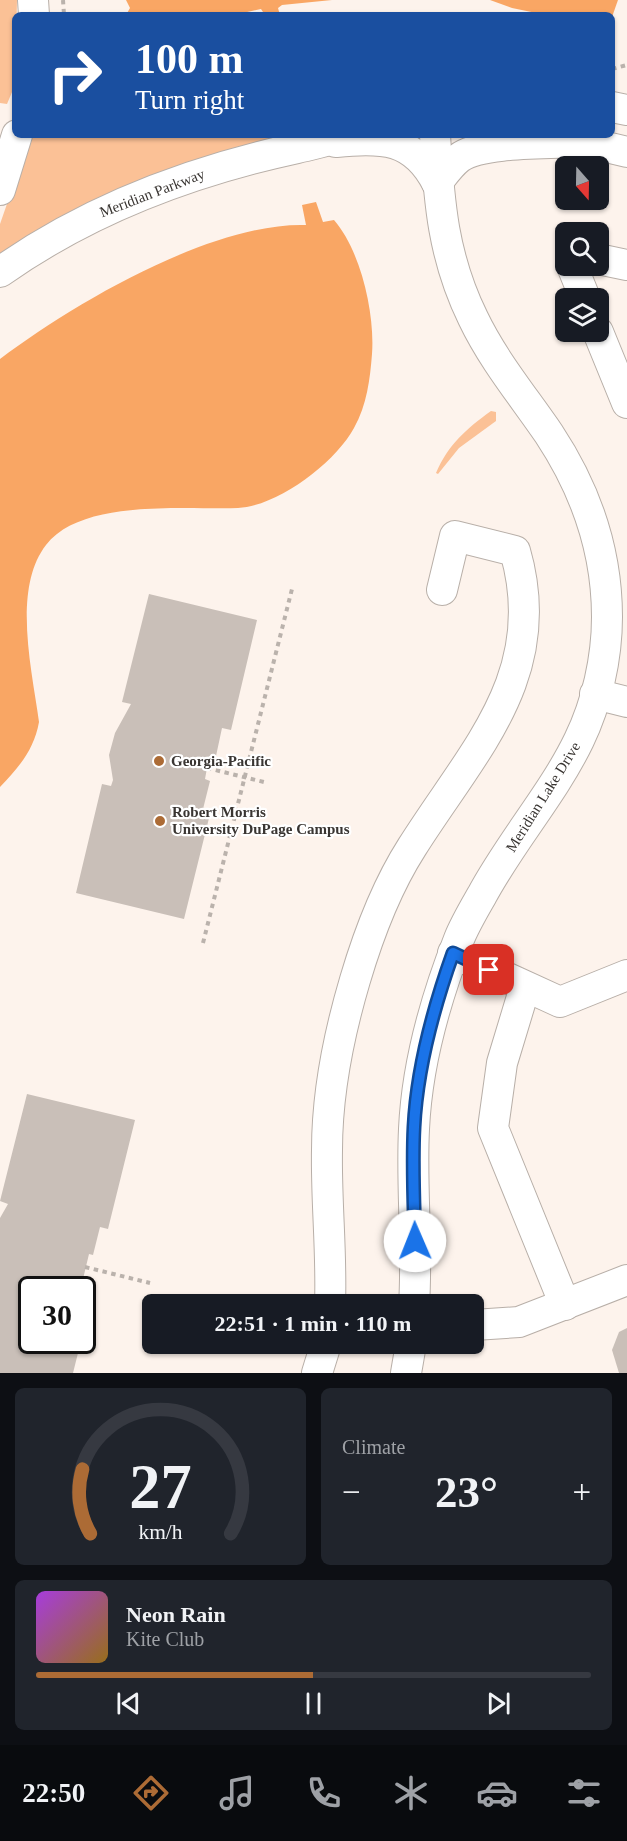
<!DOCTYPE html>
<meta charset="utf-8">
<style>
body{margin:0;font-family:Georgia,serif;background:#20242c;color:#f1f3f6;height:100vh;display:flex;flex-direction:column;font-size:22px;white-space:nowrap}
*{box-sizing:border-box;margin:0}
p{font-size:20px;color:#9ea1a6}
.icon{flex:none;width:33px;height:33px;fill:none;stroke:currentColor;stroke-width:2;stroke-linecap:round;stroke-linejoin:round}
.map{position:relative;height:1373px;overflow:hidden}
.side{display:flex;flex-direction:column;gap:15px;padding:15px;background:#0d0f14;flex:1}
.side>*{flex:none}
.guide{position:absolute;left:12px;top:12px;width:603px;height:126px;border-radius:9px;box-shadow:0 2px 4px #0004;background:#1a4fa0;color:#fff;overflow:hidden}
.needle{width:39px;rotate:160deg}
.controls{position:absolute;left:555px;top:156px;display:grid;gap:12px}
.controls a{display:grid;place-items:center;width:54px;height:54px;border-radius:9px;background:#171b24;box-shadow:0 2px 4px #0004;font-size:30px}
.speed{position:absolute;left:18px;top:1276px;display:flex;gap:12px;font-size:30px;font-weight:700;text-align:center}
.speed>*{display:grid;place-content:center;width:78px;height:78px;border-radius:50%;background:#171b24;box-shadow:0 2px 4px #0004;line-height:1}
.speed .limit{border:3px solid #111;border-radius:9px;background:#fff;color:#111}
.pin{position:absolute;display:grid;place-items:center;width:51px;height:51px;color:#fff;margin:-26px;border-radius:12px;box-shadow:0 3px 9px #0006}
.me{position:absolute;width:66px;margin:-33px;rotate:359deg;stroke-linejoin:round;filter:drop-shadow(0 0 4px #0008)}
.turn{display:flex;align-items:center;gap:21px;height:126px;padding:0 24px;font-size:27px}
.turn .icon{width:78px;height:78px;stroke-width:2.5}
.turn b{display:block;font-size:42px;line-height:51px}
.big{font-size:45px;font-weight:700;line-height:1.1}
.side .tile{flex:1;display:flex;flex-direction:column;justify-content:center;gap:9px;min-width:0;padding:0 21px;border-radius:9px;background:#20242c}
.side .dial{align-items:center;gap:0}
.dial svg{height:156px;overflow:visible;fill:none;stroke:#363941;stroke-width:7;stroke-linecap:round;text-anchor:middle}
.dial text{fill:#f1f3f6;stroke:none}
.song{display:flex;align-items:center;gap:18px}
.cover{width:72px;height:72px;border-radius:9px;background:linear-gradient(135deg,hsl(280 70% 55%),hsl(40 70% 35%))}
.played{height:6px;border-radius:3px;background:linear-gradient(90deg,#ac6b35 50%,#363941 50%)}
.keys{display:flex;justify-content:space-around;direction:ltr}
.heat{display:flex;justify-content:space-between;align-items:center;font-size:33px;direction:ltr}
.side .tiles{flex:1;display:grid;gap:15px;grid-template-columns:1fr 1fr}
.tile:last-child{grid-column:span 2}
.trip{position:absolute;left:142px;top:1294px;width:342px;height:60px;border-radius:9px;background:#171b24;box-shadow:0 2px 4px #0004;font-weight:700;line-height:60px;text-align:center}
.dock{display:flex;height:96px;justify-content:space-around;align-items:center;background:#090b0e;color:#9ea1a6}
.dock .icon{width:42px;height:42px}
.dock .on{color:#ac6b35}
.dock b{font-size:27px;color:#f1f3f6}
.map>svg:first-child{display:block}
.green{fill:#fbc196}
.water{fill:#f9a664}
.building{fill:#c9bfb8}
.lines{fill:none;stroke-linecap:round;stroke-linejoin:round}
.minor-casing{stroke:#b8afa8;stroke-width:32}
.path{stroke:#bab2ac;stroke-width:4;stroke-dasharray:4.5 4.5;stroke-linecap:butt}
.minor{stroke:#fff;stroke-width:30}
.route-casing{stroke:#114b97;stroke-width:15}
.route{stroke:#1a73e8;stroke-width:10}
.poi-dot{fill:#ac6b35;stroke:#fff;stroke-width:2}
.labels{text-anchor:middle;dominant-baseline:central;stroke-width:4.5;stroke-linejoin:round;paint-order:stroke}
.street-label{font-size:15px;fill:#393532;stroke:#fff}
.poi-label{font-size:15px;font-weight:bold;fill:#393532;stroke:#fff;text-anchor:start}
</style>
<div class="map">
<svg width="627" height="1373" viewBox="0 0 627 1373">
<rect width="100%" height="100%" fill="#fdf3ec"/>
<g class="green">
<polygon points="0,0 17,0 15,85 7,104 0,103"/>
<polygon points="31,135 305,135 0,260 0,224"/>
<path d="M491,411L496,412V421L459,448L438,474L436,473C448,445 466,429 491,411Z"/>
</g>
<g class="water">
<polygon points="126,0 332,0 282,5 278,8 280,15 265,15 261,9 234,15 126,15 130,8"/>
<polygon points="490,0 618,0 612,17 546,15 512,8"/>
<path d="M316,202L323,222L334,220C361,251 375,314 372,354C370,379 367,405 354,428C335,463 278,506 238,508C187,510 82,498 46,545C12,589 32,670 39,722C34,750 19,767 0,787V359C74,303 213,222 306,225L302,205Z"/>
</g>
<g class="building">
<polygon points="149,594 257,620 231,730 222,728 216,756 211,754 207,768 205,779 210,781 203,809 211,810 184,919 76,893 102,784 111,786 113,780 109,755 115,733 131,704 122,702"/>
<polygon points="27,1094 135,1120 108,1229 100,1227 93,1255 89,1254 83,1279 87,1280 83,1296 82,1290 32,1290 32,1341 81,1341 73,1373 0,1373 0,1218 8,1204 0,1201"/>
<polygon points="82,1308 89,1310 83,1332 82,1331"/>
<polygon points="627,1328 627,1373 619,1373 612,1350 619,1332"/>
</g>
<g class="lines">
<g class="minor-casing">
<g id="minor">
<polyline points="33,0 34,15"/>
<polyline points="612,107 627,110"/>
<polyline points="564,137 627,152"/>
<path d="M336,142C382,137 414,138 437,183"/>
<path d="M437,183C444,174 450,165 459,158C481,141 553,144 584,142"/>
<polyline points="0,190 17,135"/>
<polyline points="598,259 627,265"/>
<polyline points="572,266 585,298"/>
<path d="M0,272C89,209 191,171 297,148C316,144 335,138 355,135"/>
<polyline points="598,332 627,403"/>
<polyline points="595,694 627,702"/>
<polyline points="453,953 560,1002 627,975"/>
<polyline points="525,987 502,1063 493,1128 565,1305"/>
<path d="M330,1305C332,1253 326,1202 327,1150C327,1094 339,1034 355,980C368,936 387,886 412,847C473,750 551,675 515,551L455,536L442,590"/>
<path d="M414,1305C418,1246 411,1187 414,1129C417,1063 435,1000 459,939C465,924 474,909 482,895C511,841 553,794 579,740C597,703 607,658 607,617C607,550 586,490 549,434C523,396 493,360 473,318C443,257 439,202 435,135"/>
<polyline points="474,1325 519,1322 627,1280"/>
<polyline points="317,1373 326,1344"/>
<polyline points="406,1373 411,1344"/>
</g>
</g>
<g class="path">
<polyline points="63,0 64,15"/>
<polyline points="612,69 627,65"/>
<polyline points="207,768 268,783"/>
<polyline points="203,943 292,589"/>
<polyline points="85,1267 150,1283"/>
</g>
<use href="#minor" class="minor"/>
</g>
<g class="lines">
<g class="route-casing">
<path id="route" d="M415,1241C414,1203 412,1165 414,1127C417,1067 433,1009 453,953L489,970"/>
</g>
<use href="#route" class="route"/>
</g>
<g class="poi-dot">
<circle cx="159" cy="761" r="6"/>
<circle cx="160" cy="821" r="6"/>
</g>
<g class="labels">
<g class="street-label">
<text transform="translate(152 193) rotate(-21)">Meridian Parkway</text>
<text transform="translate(543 797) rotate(-58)">Meridian Lake Drive</text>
</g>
<g class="poi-label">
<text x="171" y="761">Georgia-Pacific</text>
<text x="172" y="812">Robert Morris<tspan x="172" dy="17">University DuPage Campus</tspan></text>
</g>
</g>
</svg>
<div class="controls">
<a><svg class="needle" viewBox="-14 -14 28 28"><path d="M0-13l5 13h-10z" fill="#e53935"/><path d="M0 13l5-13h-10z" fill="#9ea1a6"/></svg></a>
<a><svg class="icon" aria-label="search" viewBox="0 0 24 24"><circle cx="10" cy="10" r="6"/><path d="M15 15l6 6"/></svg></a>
<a><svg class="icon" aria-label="layers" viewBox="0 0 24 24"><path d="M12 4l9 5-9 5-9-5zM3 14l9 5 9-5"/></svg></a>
</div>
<div class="speed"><div class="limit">30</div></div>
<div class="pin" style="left:489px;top:970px;background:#d93025"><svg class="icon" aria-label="arrive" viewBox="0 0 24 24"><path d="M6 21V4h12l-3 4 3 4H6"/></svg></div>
<svg class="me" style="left:415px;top:1241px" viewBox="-20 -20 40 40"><circle r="19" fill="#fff"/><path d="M0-13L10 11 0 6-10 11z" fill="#1a73e8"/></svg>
<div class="trip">22:51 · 1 min · 110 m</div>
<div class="guide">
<div class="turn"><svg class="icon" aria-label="right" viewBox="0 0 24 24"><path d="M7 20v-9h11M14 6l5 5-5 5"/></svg><div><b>100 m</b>Turn right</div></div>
</div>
</div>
<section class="side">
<div class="tiles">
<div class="tile dial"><svg viewBox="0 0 100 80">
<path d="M14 69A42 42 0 1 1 86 69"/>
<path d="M14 69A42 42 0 0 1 10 36" stroke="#ac6b35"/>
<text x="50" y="56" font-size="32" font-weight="700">27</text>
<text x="50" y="72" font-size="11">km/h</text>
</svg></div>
<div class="tile"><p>Climate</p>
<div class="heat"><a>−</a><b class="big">23°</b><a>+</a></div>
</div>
<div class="tile">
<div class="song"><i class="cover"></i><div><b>Neon Rain</b><p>Kite Club</p></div></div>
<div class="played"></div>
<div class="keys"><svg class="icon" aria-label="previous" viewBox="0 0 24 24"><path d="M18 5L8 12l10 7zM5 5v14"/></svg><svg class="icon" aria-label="pause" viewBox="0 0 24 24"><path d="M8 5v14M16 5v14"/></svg><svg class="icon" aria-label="next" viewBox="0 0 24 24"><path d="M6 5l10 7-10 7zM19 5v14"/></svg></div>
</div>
</div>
</section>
<nav class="dock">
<b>22:50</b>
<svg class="icon on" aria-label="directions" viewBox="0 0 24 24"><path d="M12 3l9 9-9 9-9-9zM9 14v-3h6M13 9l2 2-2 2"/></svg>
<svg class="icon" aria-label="music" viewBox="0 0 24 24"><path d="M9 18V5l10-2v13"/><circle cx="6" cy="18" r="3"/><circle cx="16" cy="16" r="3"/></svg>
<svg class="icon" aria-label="phone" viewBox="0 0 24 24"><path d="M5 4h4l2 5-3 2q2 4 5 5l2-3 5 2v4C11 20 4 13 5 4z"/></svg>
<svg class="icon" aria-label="climate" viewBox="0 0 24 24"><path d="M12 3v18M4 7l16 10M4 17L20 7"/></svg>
<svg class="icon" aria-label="car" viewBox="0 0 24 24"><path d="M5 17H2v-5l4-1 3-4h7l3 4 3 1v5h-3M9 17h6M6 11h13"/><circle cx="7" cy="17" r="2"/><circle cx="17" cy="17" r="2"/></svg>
<svg class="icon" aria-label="filters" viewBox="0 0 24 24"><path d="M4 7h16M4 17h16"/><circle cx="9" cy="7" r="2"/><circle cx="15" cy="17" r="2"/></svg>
</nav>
